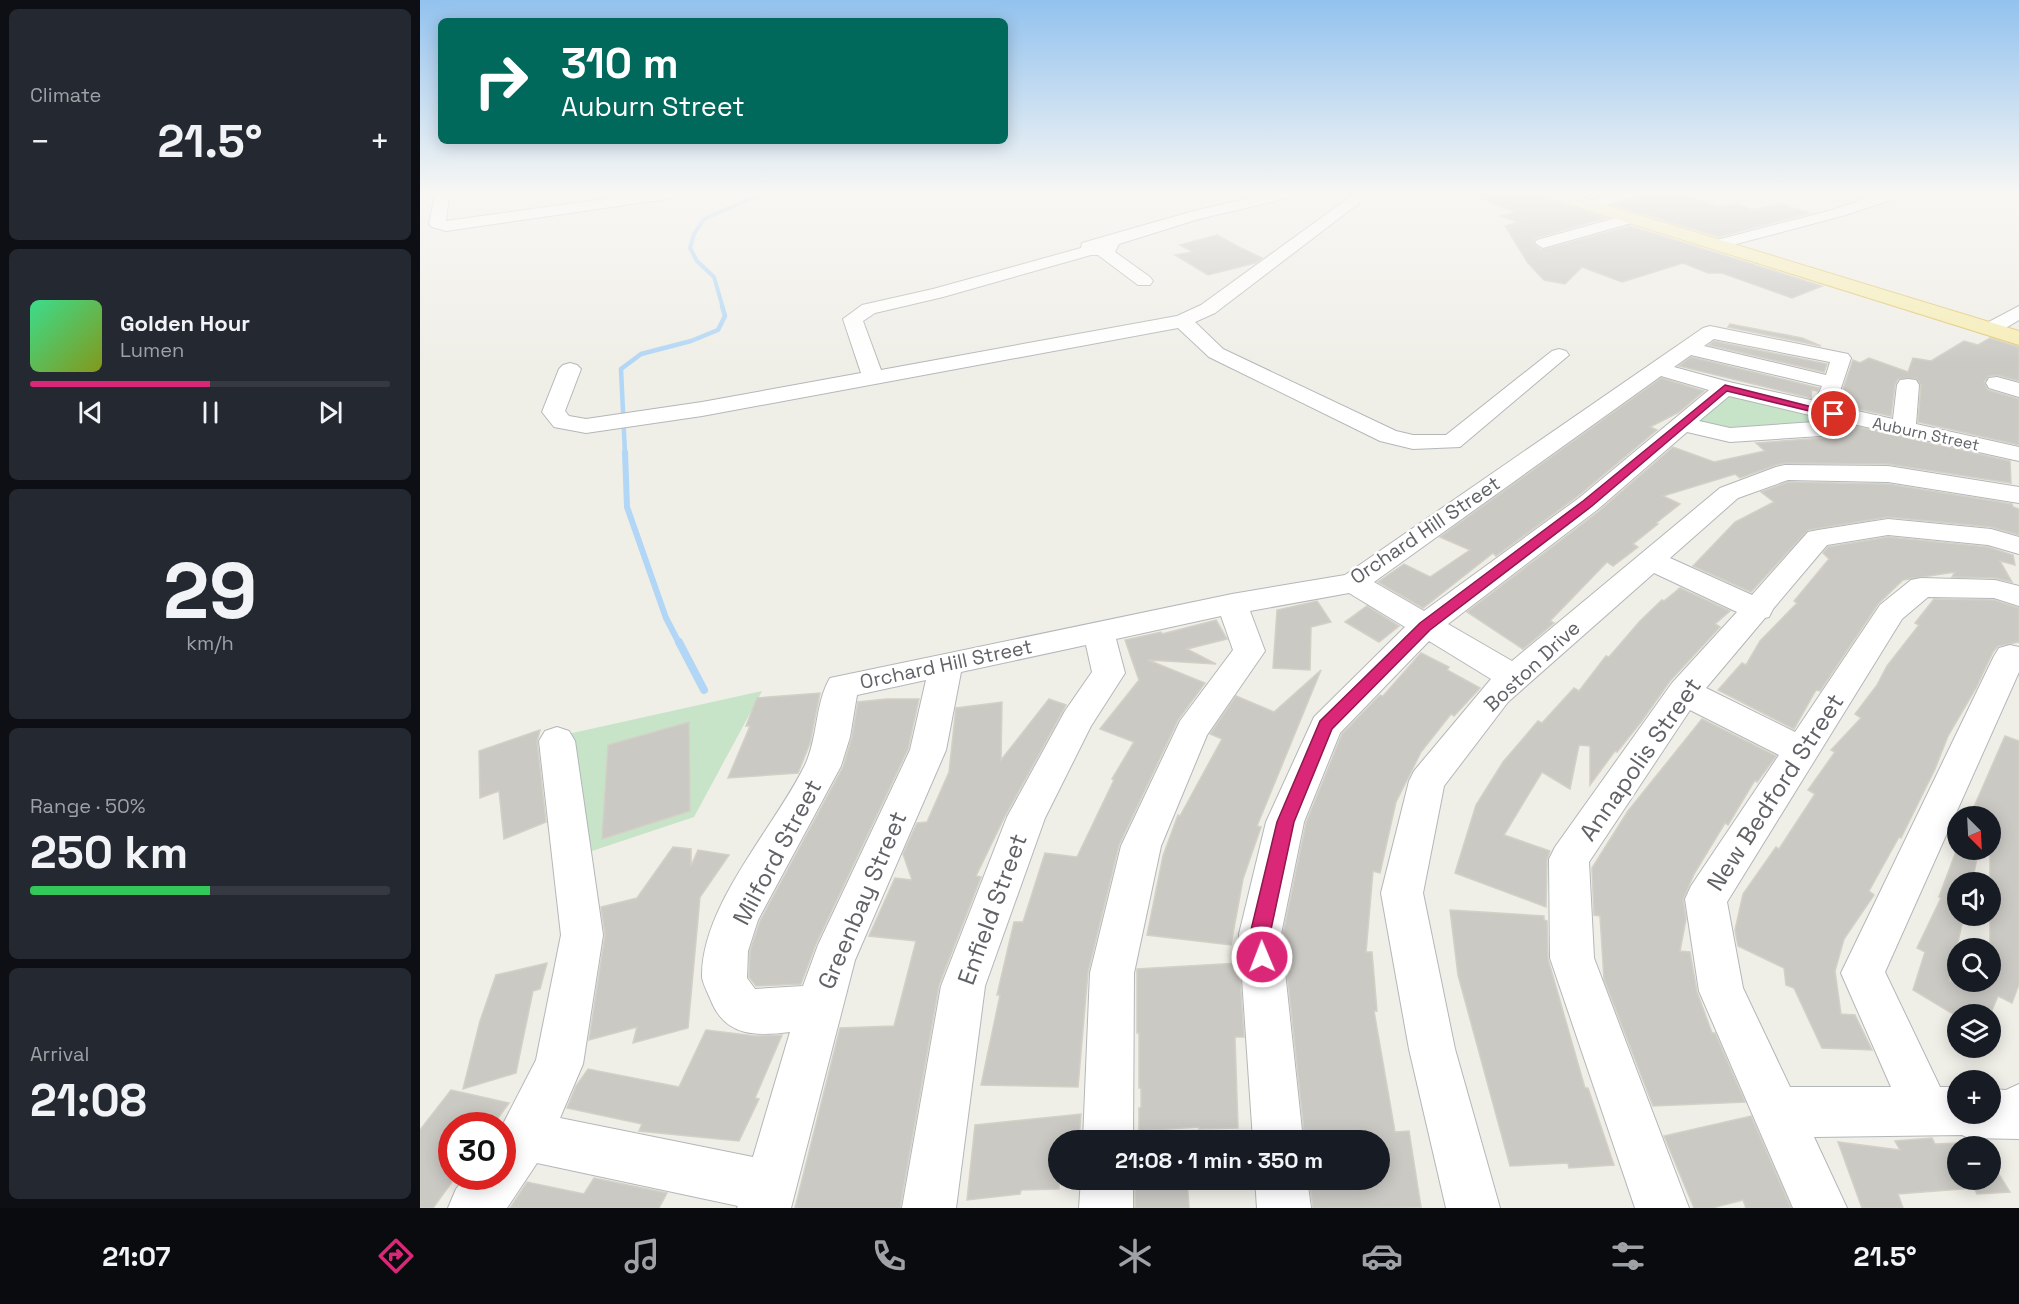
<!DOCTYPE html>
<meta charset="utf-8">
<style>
body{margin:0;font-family:"Space Grotesk",sans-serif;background:#242831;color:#f1f3f6;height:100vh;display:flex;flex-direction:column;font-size:22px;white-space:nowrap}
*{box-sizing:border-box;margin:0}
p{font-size:20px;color:#9ea1a6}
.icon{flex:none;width:33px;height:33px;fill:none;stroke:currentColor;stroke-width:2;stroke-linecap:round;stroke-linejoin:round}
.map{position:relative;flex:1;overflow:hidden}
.drawer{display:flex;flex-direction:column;gap:9px;padding:9px;background:#0d0f14;width:420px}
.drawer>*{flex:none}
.guide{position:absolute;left:18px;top:18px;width:570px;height:126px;border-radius:9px;box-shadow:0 3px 15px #0003;background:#00695c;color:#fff;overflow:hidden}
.needle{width:39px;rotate:156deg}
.tools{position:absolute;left:1527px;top:806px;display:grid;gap:12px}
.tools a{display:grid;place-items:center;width:54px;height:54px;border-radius:50%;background:#171b24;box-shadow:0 3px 15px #0003;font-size:30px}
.speed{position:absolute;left:18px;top:1112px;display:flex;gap:12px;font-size:30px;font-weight:700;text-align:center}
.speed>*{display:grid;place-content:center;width:78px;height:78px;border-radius:50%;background:#171b24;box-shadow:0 3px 15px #0003;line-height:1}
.speed .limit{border:9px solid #d22;background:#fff;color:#111}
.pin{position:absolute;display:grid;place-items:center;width:51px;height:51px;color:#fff;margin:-26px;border:3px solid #fff;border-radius:50%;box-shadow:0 2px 6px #0007}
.me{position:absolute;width:66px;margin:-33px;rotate:359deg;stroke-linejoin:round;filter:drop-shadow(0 0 4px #0008)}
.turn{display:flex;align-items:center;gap:21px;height:126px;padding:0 24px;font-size:27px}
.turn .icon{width:78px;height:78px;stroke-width:2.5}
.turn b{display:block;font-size:42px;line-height:51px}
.big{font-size:45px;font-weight:600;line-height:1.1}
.drawer .card{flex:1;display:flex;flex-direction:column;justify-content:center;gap:9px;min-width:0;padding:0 21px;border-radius:9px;background:#242831}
.drawer .dial{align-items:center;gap:0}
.dial b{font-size:78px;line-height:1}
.song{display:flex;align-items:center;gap:18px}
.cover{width:72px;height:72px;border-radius:9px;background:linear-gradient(135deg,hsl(150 70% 55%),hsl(70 70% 35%))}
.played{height:6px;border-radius:3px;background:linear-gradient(90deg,#db2777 50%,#363941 50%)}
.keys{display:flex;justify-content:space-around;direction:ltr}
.heat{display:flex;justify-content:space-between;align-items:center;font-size:33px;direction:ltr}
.charge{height:9px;border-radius:4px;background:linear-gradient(90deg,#34c759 50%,#363941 0)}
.trip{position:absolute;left:628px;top:1130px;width:342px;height:60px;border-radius:30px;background:#171b24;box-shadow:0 3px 15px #0003;font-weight:600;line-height:60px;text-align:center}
.dock{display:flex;height:96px;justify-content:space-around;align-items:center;background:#090b0e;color:#9ea1a6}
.dock .icon{width:42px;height:42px}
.dock .active{color:#db2777}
.dock b{font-size:27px;color:#f1f3f6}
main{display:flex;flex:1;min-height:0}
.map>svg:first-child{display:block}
.green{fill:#c7e3c8}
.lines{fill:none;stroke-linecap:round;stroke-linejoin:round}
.stream-far3{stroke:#b1d6f6;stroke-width:4}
.stream-far2{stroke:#b1d6f6;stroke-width:4.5}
.stream-far1{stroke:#b1d6f6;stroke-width:6}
.stream{stroke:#b1d6f6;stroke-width:8}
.building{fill:#cbc9c4;stroke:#d3d0c6;stroke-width:1.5}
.minor-casing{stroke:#b4b7ba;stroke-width:2}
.major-casing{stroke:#e2c56e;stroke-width:2}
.minor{fill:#fff;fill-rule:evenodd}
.major{fill:#f6edb5;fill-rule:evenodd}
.route{fill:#db2777;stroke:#8e194d;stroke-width:1.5}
.labels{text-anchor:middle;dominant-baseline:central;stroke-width:5;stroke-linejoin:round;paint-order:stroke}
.far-street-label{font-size:16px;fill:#5f6266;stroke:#fff}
.street-label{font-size:20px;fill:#5f6266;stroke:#fff}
.near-street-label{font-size:24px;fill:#5f6266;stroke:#fff}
</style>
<main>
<section class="drawer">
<div class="card"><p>Climate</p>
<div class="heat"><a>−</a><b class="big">21.5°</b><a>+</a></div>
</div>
<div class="card">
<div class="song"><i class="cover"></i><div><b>Golden Hour</b><p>Lumen</p></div></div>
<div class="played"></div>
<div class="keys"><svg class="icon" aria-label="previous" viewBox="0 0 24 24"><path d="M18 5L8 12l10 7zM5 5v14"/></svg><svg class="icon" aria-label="pause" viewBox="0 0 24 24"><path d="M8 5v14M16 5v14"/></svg><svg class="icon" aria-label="next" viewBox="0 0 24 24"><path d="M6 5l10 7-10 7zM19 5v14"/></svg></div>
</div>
<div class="card dial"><b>29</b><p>km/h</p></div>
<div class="card"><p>Range · 50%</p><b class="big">250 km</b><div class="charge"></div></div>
<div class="card"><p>Arrival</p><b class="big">21:08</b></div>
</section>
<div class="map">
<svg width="1599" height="1208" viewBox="0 0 1599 1208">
<rect width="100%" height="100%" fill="#efeee7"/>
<g class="green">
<polygon points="1308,394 1411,415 1407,423 1307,428 1279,421"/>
<polygon points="342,691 274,817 166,853 148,734"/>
</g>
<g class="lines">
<polyline class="stream-far3" points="303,308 294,277 277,261 270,248 274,234 284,219 341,194"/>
<polyline class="stream-far2" points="205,454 201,369 221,354 271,341 298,330 305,316 302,306"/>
<polyline class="stream-far1" points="205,452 207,507 246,618 259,643"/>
<polyline class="stream" points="259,642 284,690"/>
</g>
<g class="building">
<polygon points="1055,194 1122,194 1125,199 1186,218 1116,238 1113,243 1122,250 1210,226 1402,286 1372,298 1302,273 1288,273 1263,263 1202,282 1162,267 1145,284 1124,280 1108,263 1085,226 1098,222 1081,216 1096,212 1055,196"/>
<polygon points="1219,194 1264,194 1297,207 1317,204 1332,210 1361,204 1390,213 1299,237 1194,205 1216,199"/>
<polygon points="797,235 817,246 842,258 835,263 788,275 755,255 773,252 760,245"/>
<polygon points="1310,324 1382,338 1401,346 1308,327"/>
<polygon points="1570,338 1599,347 1599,381 1577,375 1569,376 1564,382 1568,390 1599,399 1599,445 1498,422 1501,385 1496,378 1478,379 1475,385 1471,416 1429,407 1432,397 1421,395 1433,360 1440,363 1449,358 1488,372 1493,358 1511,361 1544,341 1558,345"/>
<polygon points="1294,341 1407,364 1404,372 1289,345"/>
<polygon points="1271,357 1399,388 1397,391 1392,390 1391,398 1259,366"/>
<polygon points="1241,378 1284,391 1259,412 1230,427 1237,430 1158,496 1076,556 1073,553 1003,608 958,582 984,564 1010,577 1050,550 1020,537"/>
<polygon points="1434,426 1590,461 1591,483 1468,464 1365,463 1356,465 1320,478 1315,474 1243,496 1260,504 1236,523 1238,524 1213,544 1218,547 1193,566 1187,562 1130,621 1134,623 1103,649 1047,612 1178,512 1253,447 1294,462 1345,451 1336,443 1417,437 1426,435"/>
<polygon points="1368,482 1468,484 1592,504 1593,507 1599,509 1599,535 1571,527 1468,517 1388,530 1331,592 1273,566 1315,522 1354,502 1341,492"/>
<polygon points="1468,537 1568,547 1593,555 1595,565 1580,561 1592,582 1575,578 1532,577 1535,572 1483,580 1458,604 1400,691 1396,690 1374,729 1298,690 1322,663 1326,665 1340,641 1377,603 1374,601 1409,559 1403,553 1408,547"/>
<polygon points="1260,588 1310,611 1295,624 1300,627 1250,681 1221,722 1197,752 1195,751 1170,785 1170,746 1159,745 1150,789 1122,772 1084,835 1130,851 1127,859 1126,907 1035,873 1056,805 1083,762 1118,721 1122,723 1154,688 1159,691 1186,656 1189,657 1220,621 1242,600 1244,601"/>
<polygon points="1514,599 1574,600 1599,608 1599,642 1578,646 1573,652 1556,688 1528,736 1515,769 1481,838 1479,837 1449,891 1454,895 1424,939 1415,971 1421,1014 1435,1015 1452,1050 1402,1048 1374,988 1366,985 1364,968 1318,946 1315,930 1323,894 1356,847 1359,849 1395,794 1388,790 1415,752 1411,750 1441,718 1435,714 1457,685 1467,666 1499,625 1495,623"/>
<polygon points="897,601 911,622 891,627 890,670 853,668 857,610"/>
<polygon points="947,606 979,626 959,642 925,622"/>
<polygon points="796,620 807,639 767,649 796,664 728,660 785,683 758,720 699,845 668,972 658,1087 561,1085 580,995 577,995 594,922 603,922 625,853 657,857 694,780 692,779 714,742 680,729 719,680 705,640 741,632 742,634"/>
<polygon points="1001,653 1029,667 1027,670 1060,688 1034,716 1031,714 1001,752 976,802 960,873 953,871 946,952 952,952 957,1011 954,1011 975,1132 989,1131 1001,1207 893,1208 889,1179 960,1179 960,1140 885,1140 863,934 886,823 922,734 960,695 963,696"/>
<polygon points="901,670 837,826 841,827 823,879 811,945 727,935 743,856 758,815 760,816 802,739 790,734 816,696 854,712"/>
<polygon points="400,693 390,743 378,773 308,778 330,726 326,726 337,698"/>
<polygon points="466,699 499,699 488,749 396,944 381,984 336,986 329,977 330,951 340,921 423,767 432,737 438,702"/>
<polygon points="629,699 646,705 585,816 556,876 561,877 519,985 480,1208 375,1208 420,1028 474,1026 496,941 449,936 475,878 492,880 483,854 497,823 507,822 529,772 536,708 582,702 581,760"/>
<polygon points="1282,719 1356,756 1337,782 1335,780 1308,825 1305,823 1274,874 1263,899 1266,919 1260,951 1270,952 1277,992 1292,1033 1295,1033 1325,1102 1233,1106 1184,979 1180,916 1174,915 1172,868 1208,811"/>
<polygon points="269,722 270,811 182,839 188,745"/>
<polygon points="120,730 117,741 126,822 84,839 79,791 60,798 59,751"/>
<polygon points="1585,736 1599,741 1599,984 1592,1003 1578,996 1570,1015 1538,1014 1538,1017 1493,990 1505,952 1497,948 1521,898 1519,897 1538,846 1538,849 1559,849 1552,882 1538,882 1538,915 1544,915 1529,981 1570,981 1570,816 1550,816"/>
<polygon points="253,847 271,849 271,866 278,850 309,855 280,897 268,1028 213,1043 217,1027 169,1040 185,935 181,907 217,898"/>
<polygon points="1030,910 1124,916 1124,920 1127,921 1128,959 1165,1088 1168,1088 1194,1165 1149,1168 1148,1163 1090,1166 1038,975"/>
<polygon points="127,963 120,989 113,991 96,1073 43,1089 60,1021 76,975"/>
<polygon points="819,963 824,1037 815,1037 818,1128 779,1129 779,1127 719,1131 719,1108 721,1108 721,1088 719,1088 719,1033 717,1033 717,969"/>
<polygon points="286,1030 335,1036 362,1035 335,1098 339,1099 319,1141 219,1131 222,1124 147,1108 156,1086 168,1069 259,1087"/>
<polygon points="31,1090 89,1103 73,1125 32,1125 32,1182 13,1208 0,1208 0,1130"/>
<polygon points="661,1114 659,1140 639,1140 639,1189 601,1190 600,1194 547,1200 555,1125"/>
<polygon points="1331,1116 1371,1208 1326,1208 1323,1200 1292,1208 1274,1208 1244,1136"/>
<polygon points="1512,1138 1515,1144 1560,1142 1562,1146 1538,1146 1538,1179 1570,1179 1570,1160 1590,1192 1557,1194 1554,1188 1478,1194 1483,1208 1442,1208 1418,1142 1480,1150 1475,1141"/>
<polygon points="174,1178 247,1193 239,1208 90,1208 107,1182 164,1194"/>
<polygon points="715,1179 767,1179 769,1208 715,1208"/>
</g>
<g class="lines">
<g class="minor-casing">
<g id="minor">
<polygon points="15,194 29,194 26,221 219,194 260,194 253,198 26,231 12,227 9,224"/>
<polygon points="846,194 874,194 872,197 779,219 699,244 695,252 730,277 733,281 730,285 718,285 678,255 671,255 523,297 455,313 443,321 461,370 757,316 781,305 934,194 951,194 795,313 775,322 803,349 976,431 993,435 1026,435 1132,351 1139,349 1146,351 1149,355 1040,447 993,449 960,441 789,357 758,328 282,416 166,433 134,427 122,412 139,369 143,365 150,363 157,365 161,369 145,411 149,416 166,419 282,402 441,373 423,319 442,305 513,289 661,248 662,243 770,212"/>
<polygon points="1192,194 1217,194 1215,197 1168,210 1161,206 1163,203"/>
<polygon points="1460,194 1483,194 1481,197 1422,216 1301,248 1295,250 1287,245 1289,242 1412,210"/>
<polygon points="1210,214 1215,216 1218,219 1215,222 1123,248 1115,243 1117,240"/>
<polygon points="1599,306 1599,320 1577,333 1563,333 1560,329 1563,325"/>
<path d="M1290,326L1428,354L1431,358L1415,406L1473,419L1477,385L1480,380L1488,379L1496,380L1499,385L1496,424L1599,447V461L1433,424L1424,433L1416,435L1310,442L1267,432L1177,510L1028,624L1092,661L1300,488L1356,467L1365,465L1468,466L1599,487V503L1468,482L1368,480L1318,498L1250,558L1332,595L1388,532L1398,530L1468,519L1571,529L1599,537V554L1568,545L1468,535L1407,545L1353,609L1349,617L1345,618L1286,688L1375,732L1460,605L1491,580L1501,578L1575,580L1599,586V606L1574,598L1508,597L1482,619L1307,902L1323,988L1370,1087H1471L1421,973L1574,656L1579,648L1590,645L1599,647V672L1465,972L1520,1087H1538V1113H1570V1089L1586,1090L1599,1084V1139L1549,1138L1542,1135L1394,1137L1427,1208H1373L1279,991L1265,899L1271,886L1359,755L1270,710L1169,862L1174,958L1269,1208H1215L1130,958L1129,859L1135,847L1252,683L1317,612L1234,573L1088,702L1024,786L1003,893L1035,1049L1080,1208H1026L989,1049L961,893L989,781L994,771L1071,679L1009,641L920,733L884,822L861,934L883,1140H833L819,934L846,822L894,717L985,627L929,593L830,611L845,651L787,735L741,846L714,973L713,1140H663L670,973L701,846L760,721L813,650L801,616L696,639L705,673L671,726L625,818L565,986L536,1208H482L521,986L587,817L645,711L672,672L666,645L541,672L526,750L435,960L371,1208H317L318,1206L117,1163L87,1208H28L36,1189L46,1176H82V1126L116,1060L141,935L119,741L125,731L137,727L149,731L155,741L183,935L163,1064L140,1118L333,1157L370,1032C337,1036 307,1037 292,1003C289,995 283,985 282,977C281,905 355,827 385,765C398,738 395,703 410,678L812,594L925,575L1283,328ZM1294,339L1410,362L1406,375L1284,346ZM1271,355L1402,386L1395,401L1309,382L1254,367ZM1241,376L1289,390L1159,498L1004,611L954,582ZM1309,396L1402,418L1412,419L1409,421L1310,428L1279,421ZM506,680L490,750L398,945L383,986L335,989L327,978L328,951L338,920L421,766L430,737L437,695Z"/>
<polygon points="1577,377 1599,383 1599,397 1569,388 1566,383 1569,378"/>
<polygon points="661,1179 713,1179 713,1208 659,1208"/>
<polygon points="835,1179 887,1179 891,1208 837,1208"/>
</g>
</g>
<g class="major-casing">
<polygon id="major" points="1124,194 1150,194 1599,331 1599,345 1126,197"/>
</g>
<use href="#minor" class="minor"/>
<use href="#major" class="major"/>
</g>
<linearGradient id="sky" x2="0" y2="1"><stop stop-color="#92c2ee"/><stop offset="0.53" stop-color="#f8f7f4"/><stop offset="1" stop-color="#f8f7f4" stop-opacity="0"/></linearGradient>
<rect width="1599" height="364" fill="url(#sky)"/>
<polygon class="route" points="1305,385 1420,414 1414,417 1307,391 1172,506 1010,630 912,729 874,822 850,934 852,957 849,964 842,967 835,964 832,957 830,934 857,822 900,721 1000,623 1163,501"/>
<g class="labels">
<g class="far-street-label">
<text transform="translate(1506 434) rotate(12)">Auburn Street</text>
</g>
<g class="street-label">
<text transform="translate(1005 530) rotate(-34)">Orchard Hill Street</text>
<text transform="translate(526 664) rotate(-12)">Orchard Hill Street</text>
<text transform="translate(1112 666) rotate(-43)">Boston Drive</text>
</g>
<g class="near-street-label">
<text transform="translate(1220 759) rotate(-55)">Annapolis Street</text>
<text transform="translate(1355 792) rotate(-57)">New Bedford Street</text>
<text transform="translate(357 852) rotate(-62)">Milford Street</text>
<text transform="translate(442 900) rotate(-67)">Greenbay Street</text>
<text transform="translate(572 909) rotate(-70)">Enfield Street</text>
</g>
</g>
</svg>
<div class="tools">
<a><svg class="needle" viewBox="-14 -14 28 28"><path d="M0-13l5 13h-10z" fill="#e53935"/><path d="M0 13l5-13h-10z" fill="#9ea1a6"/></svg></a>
<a><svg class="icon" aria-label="sound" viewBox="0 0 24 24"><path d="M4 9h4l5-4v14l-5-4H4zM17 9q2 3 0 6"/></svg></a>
<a><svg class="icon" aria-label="search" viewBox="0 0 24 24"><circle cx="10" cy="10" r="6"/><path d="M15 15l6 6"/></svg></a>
<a><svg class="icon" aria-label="layers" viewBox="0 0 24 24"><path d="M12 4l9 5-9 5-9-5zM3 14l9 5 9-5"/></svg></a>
<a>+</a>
<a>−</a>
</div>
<div class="speed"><div class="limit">30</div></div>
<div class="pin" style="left:1414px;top:414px;background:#d93025"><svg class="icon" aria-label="arrive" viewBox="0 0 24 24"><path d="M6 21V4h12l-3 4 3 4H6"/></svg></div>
<svg class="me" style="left:842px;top:957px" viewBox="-20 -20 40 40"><circle r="17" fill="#db2777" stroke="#fff" stroke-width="3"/><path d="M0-11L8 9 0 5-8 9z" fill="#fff"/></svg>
<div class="trip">21:08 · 1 min · 350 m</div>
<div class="guide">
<div class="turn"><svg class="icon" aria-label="right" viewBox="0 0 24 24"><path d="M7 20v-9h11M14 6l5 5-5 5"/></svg><div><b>310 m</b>Auburn Street</div></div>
</div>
</div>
</main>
<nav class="dock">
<b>21:07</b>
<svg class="icon active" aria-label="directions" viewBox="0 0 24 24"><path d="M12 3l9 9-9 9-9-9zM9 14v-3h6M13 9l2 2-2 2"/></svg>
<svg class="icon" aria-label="music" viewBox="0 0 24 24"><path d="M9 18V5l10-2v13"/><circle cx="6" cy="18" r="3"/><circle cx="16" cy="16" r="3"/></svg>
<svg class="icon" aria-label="phone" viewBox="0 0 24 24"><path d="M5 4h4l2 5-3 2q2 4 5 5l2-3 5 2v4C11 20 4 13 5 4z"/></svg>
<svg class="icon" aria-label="climate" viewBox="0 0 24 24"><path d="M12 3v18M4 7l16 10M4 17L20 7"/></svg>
<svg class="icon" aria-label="car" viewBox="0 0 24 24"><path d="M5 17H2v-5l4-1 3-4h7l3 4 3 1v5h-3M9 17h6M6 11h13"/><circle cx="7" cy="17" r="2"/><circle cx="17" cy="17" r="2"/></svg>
<svg class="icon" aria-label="filters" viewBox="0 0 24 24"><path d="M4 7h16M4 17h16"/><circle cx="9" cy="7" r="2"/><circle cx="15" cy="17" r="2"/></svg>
<b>21.5°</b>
</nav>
